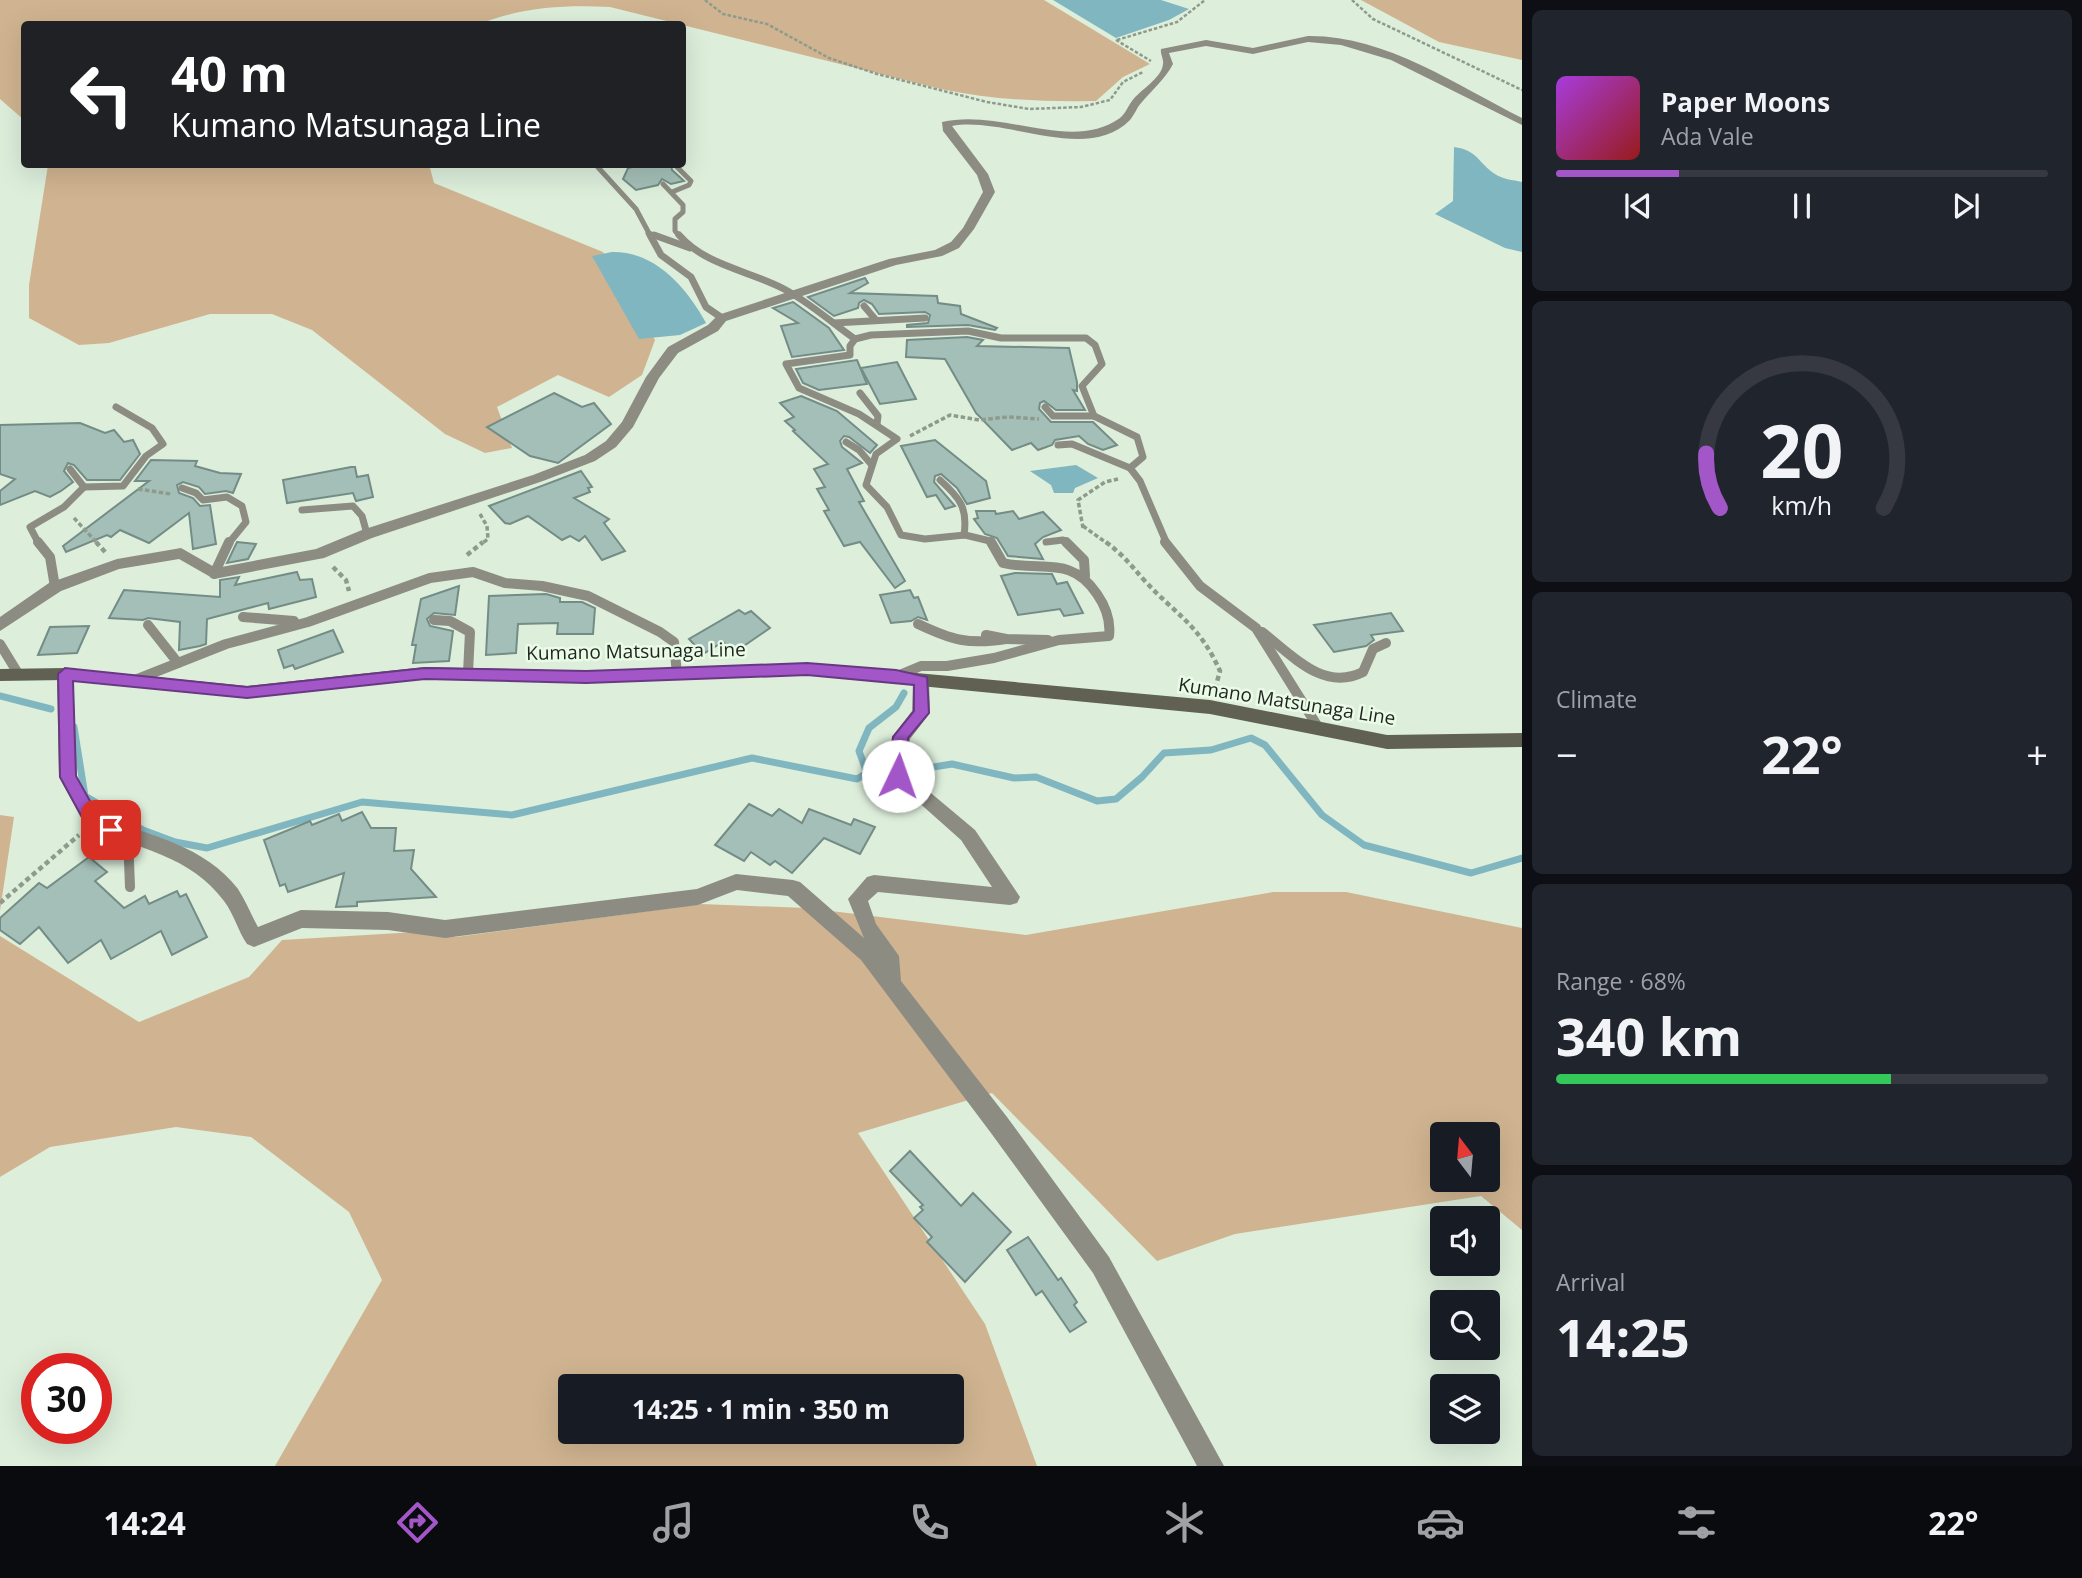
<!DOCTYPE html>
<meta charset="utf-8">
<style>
body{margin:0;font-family:"Open Sans",sans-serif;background:#20242c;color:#f1f3f6;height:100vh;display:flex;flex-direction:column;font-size:26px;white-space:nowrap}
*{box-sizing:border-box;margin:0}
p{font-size:23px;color:#9ea1a6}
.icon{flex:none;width:38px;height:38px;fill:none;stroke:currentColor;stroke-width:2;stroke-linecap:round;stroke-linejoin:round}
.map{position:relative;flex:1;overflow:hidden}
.details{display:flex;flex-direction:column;gap:10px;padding:10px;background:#0d0f14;width:560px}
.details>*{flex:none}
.hud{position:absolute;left:21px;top:21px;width:665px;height:147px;border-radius:7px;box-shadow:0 7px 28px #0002;background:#202124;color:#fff;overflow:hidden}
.needle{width:46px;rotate:344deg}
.buttons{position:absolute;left:1430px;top:1122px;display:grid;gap:14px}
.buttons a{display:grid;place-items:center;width:70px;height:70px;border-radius:7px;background:#171b24;box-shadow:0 7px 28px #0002;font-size:35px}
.speed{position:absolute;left:21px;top:1353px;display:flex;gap:14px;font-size:35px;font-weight:700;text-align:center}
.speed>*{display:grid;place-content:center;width:91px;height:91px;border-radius:50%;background:#171b24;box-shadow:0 7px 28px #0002;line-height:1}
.speed .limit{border:10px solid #d22;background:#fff;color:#111}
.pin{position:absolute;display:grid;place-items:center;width:60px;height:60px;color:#fff;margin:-30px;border-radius:14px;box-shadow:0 4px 10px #0006}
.me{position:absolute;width:77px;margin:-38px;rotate:3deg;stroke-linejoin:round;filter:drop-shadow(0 0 5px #0008)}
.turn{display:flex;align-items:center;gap:24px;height:147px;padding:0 35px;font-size:32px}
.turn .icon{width:91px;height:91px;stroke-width:2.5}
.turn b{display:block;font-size:49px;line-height:60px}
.big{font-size:52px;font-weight:700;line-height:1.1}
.details .widget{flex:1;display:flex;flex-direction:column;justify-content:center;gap:10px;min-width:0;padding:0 24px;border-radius:10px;background:#20242c}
.details .dial{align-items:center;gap:0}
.dial svg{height:182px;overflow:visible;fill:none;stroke:#363941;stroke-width:7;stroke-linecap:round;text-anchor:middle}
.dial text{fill:#f1f3f6;stroke:none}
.song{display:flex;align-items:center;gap:21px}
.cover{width:84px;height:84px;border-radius:10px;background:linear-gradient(135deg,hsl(280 70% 55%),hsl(0 70% 35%))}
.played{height:7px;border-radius:4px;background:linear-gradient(90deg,#a256c8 25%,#363941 25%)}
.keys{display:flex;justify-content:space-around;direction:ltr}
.heat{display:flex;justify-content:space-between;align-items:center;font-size:38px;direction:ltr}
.charge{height:10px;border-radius:5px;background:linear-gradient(90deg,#34c759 68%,#363941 0)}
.trip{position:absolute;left:558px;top:1374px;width:406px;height:70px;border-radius:7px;background:#171b24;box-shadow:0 7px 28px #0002;font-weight:700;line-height:70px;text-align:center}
.tab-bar{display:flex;height:112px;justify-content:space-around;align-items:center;background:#090b0e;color:#9ea1a6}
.tab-bar .icon{width:49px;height:49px}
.tab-bar .current{color:#a256c8}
.tab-bar b{font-size:32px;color:#f1f3f6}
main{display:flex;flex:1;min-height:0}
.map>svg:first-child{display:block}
.forest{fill:#d0b491;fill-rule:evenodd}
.water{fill:#80b6c0}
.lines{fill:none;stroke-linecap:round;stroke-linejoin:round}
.stream{stroke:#80b6c0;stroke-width:7}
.building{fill:#a4bfb7;stroke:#738d86;stroke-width:2}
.path-far2{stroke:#8e9a8c;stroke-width:2.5;stroke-dasharray:3.5 2;stroke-linecap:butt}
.path-far1{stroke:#8e9a8c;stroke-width:3.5;stroke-dasharray:4.5 2.5;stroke-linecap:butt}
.path{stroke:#8e9a8c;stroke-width:4.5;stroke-dasharray:5 3.5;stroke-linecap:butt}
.lane-far2{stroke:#8c8c83;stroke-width:5}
.lane-far1{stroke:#8c8c83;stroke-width:7}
.lane{stroke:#8c8c83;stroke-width:10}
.street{fill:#8c8c83;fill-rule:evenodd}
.secondary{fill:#616153;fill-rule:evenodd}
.route{fill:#a256c8;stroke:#693882;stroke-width:2}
.labels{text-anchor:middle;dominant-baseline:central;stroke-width:5;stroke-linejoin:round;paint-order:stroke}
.street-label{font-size:19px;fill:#1e241d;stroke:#eafbe8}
</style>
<main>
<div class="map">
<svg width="1522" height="1466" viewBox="0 0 1522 1466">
<rect width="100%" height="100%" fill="#ddeedb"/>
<g class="forest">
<path d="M0,0H1044L1150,64L1123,77L1096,101C1042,102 994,100 941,89L610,7C564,5 522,7 480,24H24V120L0,99Z"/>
<polygon points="1361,0 1522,0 1522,60 1439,42"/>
<polygon points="429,164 434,183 603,252 655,340 642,375 609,397 558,375 497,407 512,448 485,453 445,434 312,330 272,314 210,314 109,343 79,345 29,318 29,285 48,165"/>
<polygon points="0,815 14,817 0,911"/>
<path d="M1273,892H1346L1522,928V1230L1481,1196L1235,1234L1157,1261L992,1093L858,1133L985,1324L1037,1466H275L382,1280L349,1212L251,1137L176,1127L50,1147L0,1177V936L139,1022L249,977L282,940L416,932L456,937L701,904L807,908L1026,935ZM1442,1134H1488V1180H1442ZM570,1386H952V1432H570Z"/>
</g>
<g class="water">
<polygon points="1053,0 1161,0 1189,9 1169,20 1116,38"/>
<path d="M1454,147C1478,150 1478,163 1495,174C1502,179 1513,180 1522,182V252L1505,248L1435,214L1453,201Z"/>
<path d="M612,252C655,251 686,287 706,323L680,335L639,339L592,256Z"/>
<polygon points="1076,465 1098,478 1075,488 1073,493 1054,493 1051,485 1030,471"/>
</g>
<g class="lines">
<g class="stream">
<polyline points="0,696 51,709"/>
<polyline points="74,727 85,796 143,830 175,842 207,848 362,802 512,815 752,758 857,779 867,773 859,751 869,728 896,707 904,693"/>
<polyline points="909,771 952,764 1014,778 1036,777 1097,801 1116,799 1142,777 1164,753 1211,750 1251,738 1265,745 1322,815 1364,845 1471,873 1522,858"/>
</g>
</g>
<g class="building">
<polygon points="645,164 671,164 672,170 684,181 671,184 662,179 658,185 636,190 623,179 628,168"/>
<polygon points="865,278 868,283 850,293 937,296 938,303 960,306 961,314 997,328 995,330 968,325 907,327 907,325 928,323 930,315 925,312 879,314 872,304 864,300 859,303 858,308 834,316 808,297"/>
<polygon points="793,302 829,328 844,350 792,357 781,326 798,323 773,308"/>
<polygon points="967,337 983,340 977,346 1069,348 1077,382 1077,391 1073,390 1085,410 1056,410 1044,401 1040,403 1039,409 1051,422 1093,422 1117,445 1103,450 1088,444 1079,436 1055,440 1052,445 1038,450 1031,443 1012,450 976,413 945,359 906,357 907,340"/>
<polygon points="857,360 867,384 819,390 803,383 796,369"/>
<polygon points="897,362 916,399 880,404 861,368"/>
<polygon points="554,393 582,407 594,403 611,424 558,463 530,456 487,427"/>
<polygon points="801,396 837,411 877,445 870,453 849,437 844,436 840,441 842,447 862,463 847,469 864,501 859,502 905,581 895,588 860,542 844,546 824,511 829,510 817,489 825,487 814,469 828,464 793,431 795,430 785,421 794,417 780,403"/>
<polygon points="80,423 105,433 114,430 124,442 133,440 140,454 120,480 87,480 74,465 68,463 64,471 73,482 61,491 50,497 35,491 0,505 0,491 15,479 0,474 0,425"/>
<polygon points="935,440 986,481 990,498 967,504 957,488 941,474 935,476 934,482 955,506 945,509 936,495 927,497 901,446"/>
<polygon points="151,460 197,461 195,466 220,473 241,474 233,493 226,491 205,494 199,487 183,482 177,485 179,493 193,498 200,506 210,505 216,544 193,549 189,513 149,543 120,530 111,537 107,535 66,552 63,546 149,481 135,481"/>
<polygon points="351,467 355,467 357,477 368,475 373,497 356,501 353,493 287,503 283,480"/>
<polygon points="581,471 592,487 588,488 590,492 574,498 609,519 604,523 625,551 602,560 585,536 579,541 570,536 562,540 528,516 510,524 505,523 489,506"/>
<polygon points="976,511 995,511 996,514 1013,511 1019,519 1043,512 1061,530 1043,537 1035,544 1043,559 1008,556 997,538 985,534 974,519 978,518"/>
<polygon points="237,542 256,544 248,559 227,563"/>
<polygon points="297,572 300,580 312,579 316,597 269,609 268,603 207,619 206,644 200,646 179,650 180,622 148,618 143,620 109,618 124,590 220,597 220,580 239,577 235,585"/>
<polygon points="1015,573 1052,574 1057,584 1067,582 1083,613 1064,616 1060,609 1018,615 1001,576"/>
<polygon points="459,586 455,615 434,613 427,619 430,626 453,631 449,661 413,663 416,645 412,645 421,599"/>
<polygon points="910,590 914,598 918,597 927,620 918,617 911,621 891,623 880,595"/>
<polygon points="546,594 560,598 560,602 582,602 595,608 593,634 557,634 558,623 518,624 516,653 486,655 489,596"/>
<polygon points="739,610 745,614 751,611 770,628 735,652 723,642 703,654 689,639"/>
<polygon points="1391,613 1403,631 1371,635 1374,640 1366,646 1334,652 1314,625"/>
<polygon points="89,626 77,653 38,655 50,627"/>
<polygon points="333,630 343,652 295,669 293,665 284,668 278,650"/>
<polygon points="749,804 772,816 779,809 802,823 809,809 851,825 854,819 875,827 860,854 824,838 792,873 775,861 770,865 751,852 744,861 715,845"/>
<polygon points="362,812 371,828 396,828 394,851 414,850 411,869 436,897 357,902 357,906 336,907 344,873 288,892 285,884 280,886 264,840 310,821 312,825 339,814 342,821"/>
<polygon points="89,857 107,872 95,881 124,908 145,896 149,904 177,891 180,897 186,894 207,937 172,955 161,931 111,959 101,940 68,963 39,927 20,944 0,930 0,918 39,883 47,888"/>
<polygon points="910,1151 961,1206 973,1193 1011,1232 965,1282 927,1242 932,1237 914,1218 923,1210 920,1207 923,1205 890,1171"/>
<polygon points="1028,1237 1058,1280 1061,1278 1077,1302 1074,1305 1086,1322 1070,1332 1042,1291 1036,1295 1007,1250"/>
</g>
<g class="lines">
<g class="path-far2">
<polyline points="705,0 723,14 767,24 829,58 877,74 987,102 1029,109 1081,107 1110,100 1123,82 1143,72"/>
<polyline points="1352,0 1373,19 1522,90"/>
<polyline points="1116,40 1151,61"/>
<polyline points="1117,40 1177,22 1205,0"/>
</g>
<g class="path-far1">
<polyline points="910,436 950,415 979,420 1008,417 1039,419"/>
<polyline points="138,489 171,494"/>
<polyline points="480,514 487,526 488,539 481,544"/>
<polyline points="74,518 98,544"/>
<polyline points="1083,526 1108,544"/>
<polyline points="1083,528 1078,500 1105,482 1118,479"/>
</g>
<g class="path">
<polyline points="96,542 106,553"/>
<path d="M1106,542C1124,556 1130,564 1144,580C1176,615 1199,624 1220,671L1215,689"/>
<polyline points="467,555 483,542"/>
<polyline points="333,567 346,580 349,591"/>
<polyline points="0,903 79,835"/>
</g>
<g class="lane-far2">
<polyline points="595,164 636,209 651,237"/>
<polyline points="663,184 683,205 683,212 675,219 675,231 680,237"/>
<polyline points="672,192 689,185 691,181 676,166"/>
<polyline points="648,233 659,237"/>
</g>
<g class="lane-far1">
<polyline points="650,235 661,255 691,277 706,307 722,318"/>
<polyline points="654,235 690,248"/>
<path d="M679,235C706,266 748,270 784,289C809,302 832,323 855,339L871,335L968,331L1001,338H1086L1095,345L1102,364L1082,386L1094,416L1137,437L1143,457L1130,468L1140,481L1167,544"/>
<polyline points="864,306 875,319"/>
<polyline points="834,323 925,318"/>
<polyline points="855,339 850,346 850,355 786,364 799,388 859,414 897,439 876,454 866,485 887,507 901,535 925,539 965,535 990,541 992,544"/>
<polyline points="860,393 878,416 877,424"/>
<polyline points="1045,407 1053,416 1094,416"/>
<polyline points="846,442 859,450 871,464"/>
<polyline points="1058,445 1072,444 1130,468"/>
<path d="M940,480C960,498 968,508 964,535"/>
<polyline points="84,487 123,486 146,456 163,444 152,428 116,407"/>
<polyline points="182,488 196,493 203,500 227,497 242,506 246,522 228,544"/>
<polyline points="302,510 353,506 362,516 367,534"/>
<polyline points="1046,542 1063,540 1067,544"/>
<polyline points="39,544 30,527 64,507 84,487 70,469"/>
</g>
<g class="lane">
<polyline points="38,542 50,557 55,587"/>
<polyline points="1066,542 1084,560 1085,576"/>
<polyline points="1165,542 1200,586 1256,628 1318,727"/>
<polyline points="214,574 229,542"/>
<polyline points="243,617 294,621"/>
<polyline points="434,620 450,621 470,632 468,673"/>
<path d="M918,624C952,640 968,645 1006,639"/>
<polyline points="148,625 178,663"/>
<path d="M1262,632C1292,655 1323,692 1363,672L1373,649L1386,643"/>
<polyline points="986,635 1006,639 1048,640"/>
<polyline points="0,644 19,675"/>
<path d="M897,676L921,666H947L994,658L1059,640L1109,636C1111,620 1106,607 1097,594C1071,555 1042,572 1003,563L991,542"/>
<polyline points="135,680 226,644 308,622 430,578 473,572 505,583 542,586 588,596 660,632 674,642 677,675"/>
<polyline points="128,836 130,887"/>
</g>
<g class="street">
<path d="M1308,36C1385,35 1456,85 1522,118V125L1391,60L1341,45L1308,42L1253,54L1206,46L1169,53L1173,64C1165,79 1153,89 1142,102C1137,107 1135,114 1130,120C1087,164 1005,116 952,126L988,174L995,192L974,229L959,248L942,256L896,265L726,321L718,331L678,353L659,378L633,427L616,447L595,461L543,481L372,538L324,558L214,579L179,559L119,569L61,591L0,631V617L49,583L117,559L181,548L216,568L316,549L362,530L533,475L585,455L606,441L622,422L646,377L668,347L708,325L718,315L889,259L935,250L951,242L963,228L983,192L977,175L943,131L942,122C1002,108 1071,153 1120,118C1126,113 1128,106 1132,101C1140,90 1162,78 1163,64C1164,59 1160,54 1161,49L1206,40L1253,48Z"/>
<path d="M65,668L73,674L77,777L101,818C149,834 205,846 238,889C246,901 251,915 258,927L301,910L388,912L445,920L697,889L736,874L793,880L800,882L864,938L848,899L867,877L874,875L992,887L961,840L889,776L892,737L912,711L913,681L915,677H927L929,681L930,713L910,739L907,773L975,830L1020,897L1017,903L1010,905L878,892L868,901L876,924L899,956L901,981L1007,1117L1109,1257L1224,1466H1197L1093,1273L991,1133L861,960L788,896L737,890L698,905L445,938L388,930L302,928L254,947L247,944C238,931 234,914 224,901C192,857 136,846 87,829L59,777L57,674Z"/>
</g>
<polygon class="secondary" points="807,663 1210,700 1387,735 1522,733 1522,747 1387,749 1210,714 807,675 586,683 425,679 247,698 65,680 0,681 0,669 65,668 247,686 425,667 586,671"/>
</g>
<polygon class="route" points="807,663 896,670 927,677 929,713 908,738 904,781 892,781 890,776 893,737 914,711 914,685 807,675 586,683 425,679 247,698 73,681 76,776 100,819 117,825 119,830 117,835 111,837 88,828 60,777 58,674 65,668 247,687 425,668 586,671"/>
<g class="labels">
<g class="street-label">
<text transform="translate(636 651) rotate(-1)">Kumano Matsunaga Line</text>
<text transform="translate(1287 701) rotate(9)">Kumano Matsunaga Line</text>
</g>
</g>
</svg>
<div class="buttons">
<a><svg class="needle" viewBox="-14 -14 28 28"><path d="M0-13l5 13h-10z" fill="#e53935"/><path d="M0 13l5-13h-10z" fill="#9ea1a6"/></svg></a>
<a><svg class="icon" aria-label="sound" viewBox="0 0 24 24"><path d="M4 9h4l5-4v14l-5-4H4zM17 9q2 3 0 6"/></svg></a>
<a><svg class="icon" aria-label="search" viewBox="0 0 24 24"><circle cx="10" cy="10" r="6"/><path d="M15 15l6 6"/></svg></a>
<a><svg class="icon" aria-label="layers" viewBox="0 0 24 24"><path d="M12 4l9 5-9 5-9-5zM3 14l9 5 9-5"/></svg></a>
</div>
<div class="speed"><div class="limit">30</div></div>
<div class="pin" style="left:111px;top:830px;background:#d93025"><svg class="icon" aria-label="arrive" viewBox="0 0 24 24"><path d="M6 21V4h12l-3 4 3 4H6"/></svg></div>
<svg class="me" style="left:898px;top:776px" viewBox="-20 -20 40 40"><circle r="19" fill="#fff"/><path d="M0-13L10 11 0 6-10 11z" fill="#a256c8"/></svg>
<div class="trip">14:25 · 1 min · 350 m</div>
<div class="hud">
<div class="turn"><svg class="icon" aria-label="left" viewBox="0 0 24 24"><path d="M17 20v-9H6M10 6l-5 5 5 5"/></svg><div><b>40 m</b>Kumano Matsunaga Line</div></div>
</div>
</div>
<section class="details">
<div class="widget">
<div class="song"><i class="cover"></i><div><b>Paper Moons</b><p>Ada Vale</p></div></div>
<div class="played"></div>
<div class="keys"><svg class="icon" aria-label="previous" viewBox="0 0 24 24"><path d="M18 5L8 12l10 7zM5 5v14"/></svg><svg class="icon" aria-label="pause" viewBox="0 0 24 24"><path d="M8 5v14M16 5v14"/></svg><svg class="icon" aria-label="next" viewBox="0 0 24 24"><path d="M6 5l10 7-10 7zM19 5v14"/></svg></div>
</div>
<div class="widget dial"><svg viewBox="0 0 100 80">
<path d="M14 69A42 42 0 1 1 86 69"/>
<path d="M14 69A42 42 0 0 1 8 45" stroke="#a256c8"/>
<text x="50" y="56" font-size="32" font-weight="700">20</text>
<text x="50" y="72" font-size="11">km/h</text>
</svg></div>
<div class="widget"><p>Climate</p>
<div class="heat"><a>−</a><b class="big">22°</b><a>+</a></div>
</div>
<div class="widget"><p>Range · 68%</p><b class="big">340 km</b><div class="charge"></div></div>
<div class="widget"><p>Arrival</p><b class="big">14:25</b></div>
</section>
</main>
<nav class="tab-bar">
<b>14:24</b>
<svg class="icon current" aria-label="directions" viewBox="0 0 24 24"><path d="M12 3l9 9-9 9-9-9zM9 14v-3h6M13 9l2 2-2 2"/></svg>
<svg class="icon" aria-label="music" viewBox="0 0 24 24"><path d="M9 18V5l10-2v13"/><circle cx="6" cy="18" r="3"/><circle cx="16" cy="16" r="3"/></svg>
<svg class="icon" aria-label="phone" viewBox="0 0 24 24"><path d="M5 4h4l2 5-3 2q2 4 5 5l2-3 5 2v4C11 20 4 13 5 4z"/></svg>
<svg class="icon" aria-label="climate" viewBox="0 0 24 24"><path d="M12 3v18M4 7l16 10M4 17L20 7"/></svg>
<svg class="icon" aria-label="car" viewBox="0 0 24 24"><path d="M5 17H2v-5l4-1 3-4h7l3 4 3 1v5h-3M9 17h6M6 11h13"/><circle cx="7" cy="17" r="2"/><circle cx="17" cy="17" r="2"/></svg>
<svg class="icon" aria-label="filters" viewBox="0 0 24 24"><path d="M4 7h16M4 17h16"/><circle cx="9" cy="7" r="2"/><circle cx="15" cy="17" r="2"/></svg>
<b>22°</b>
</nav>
